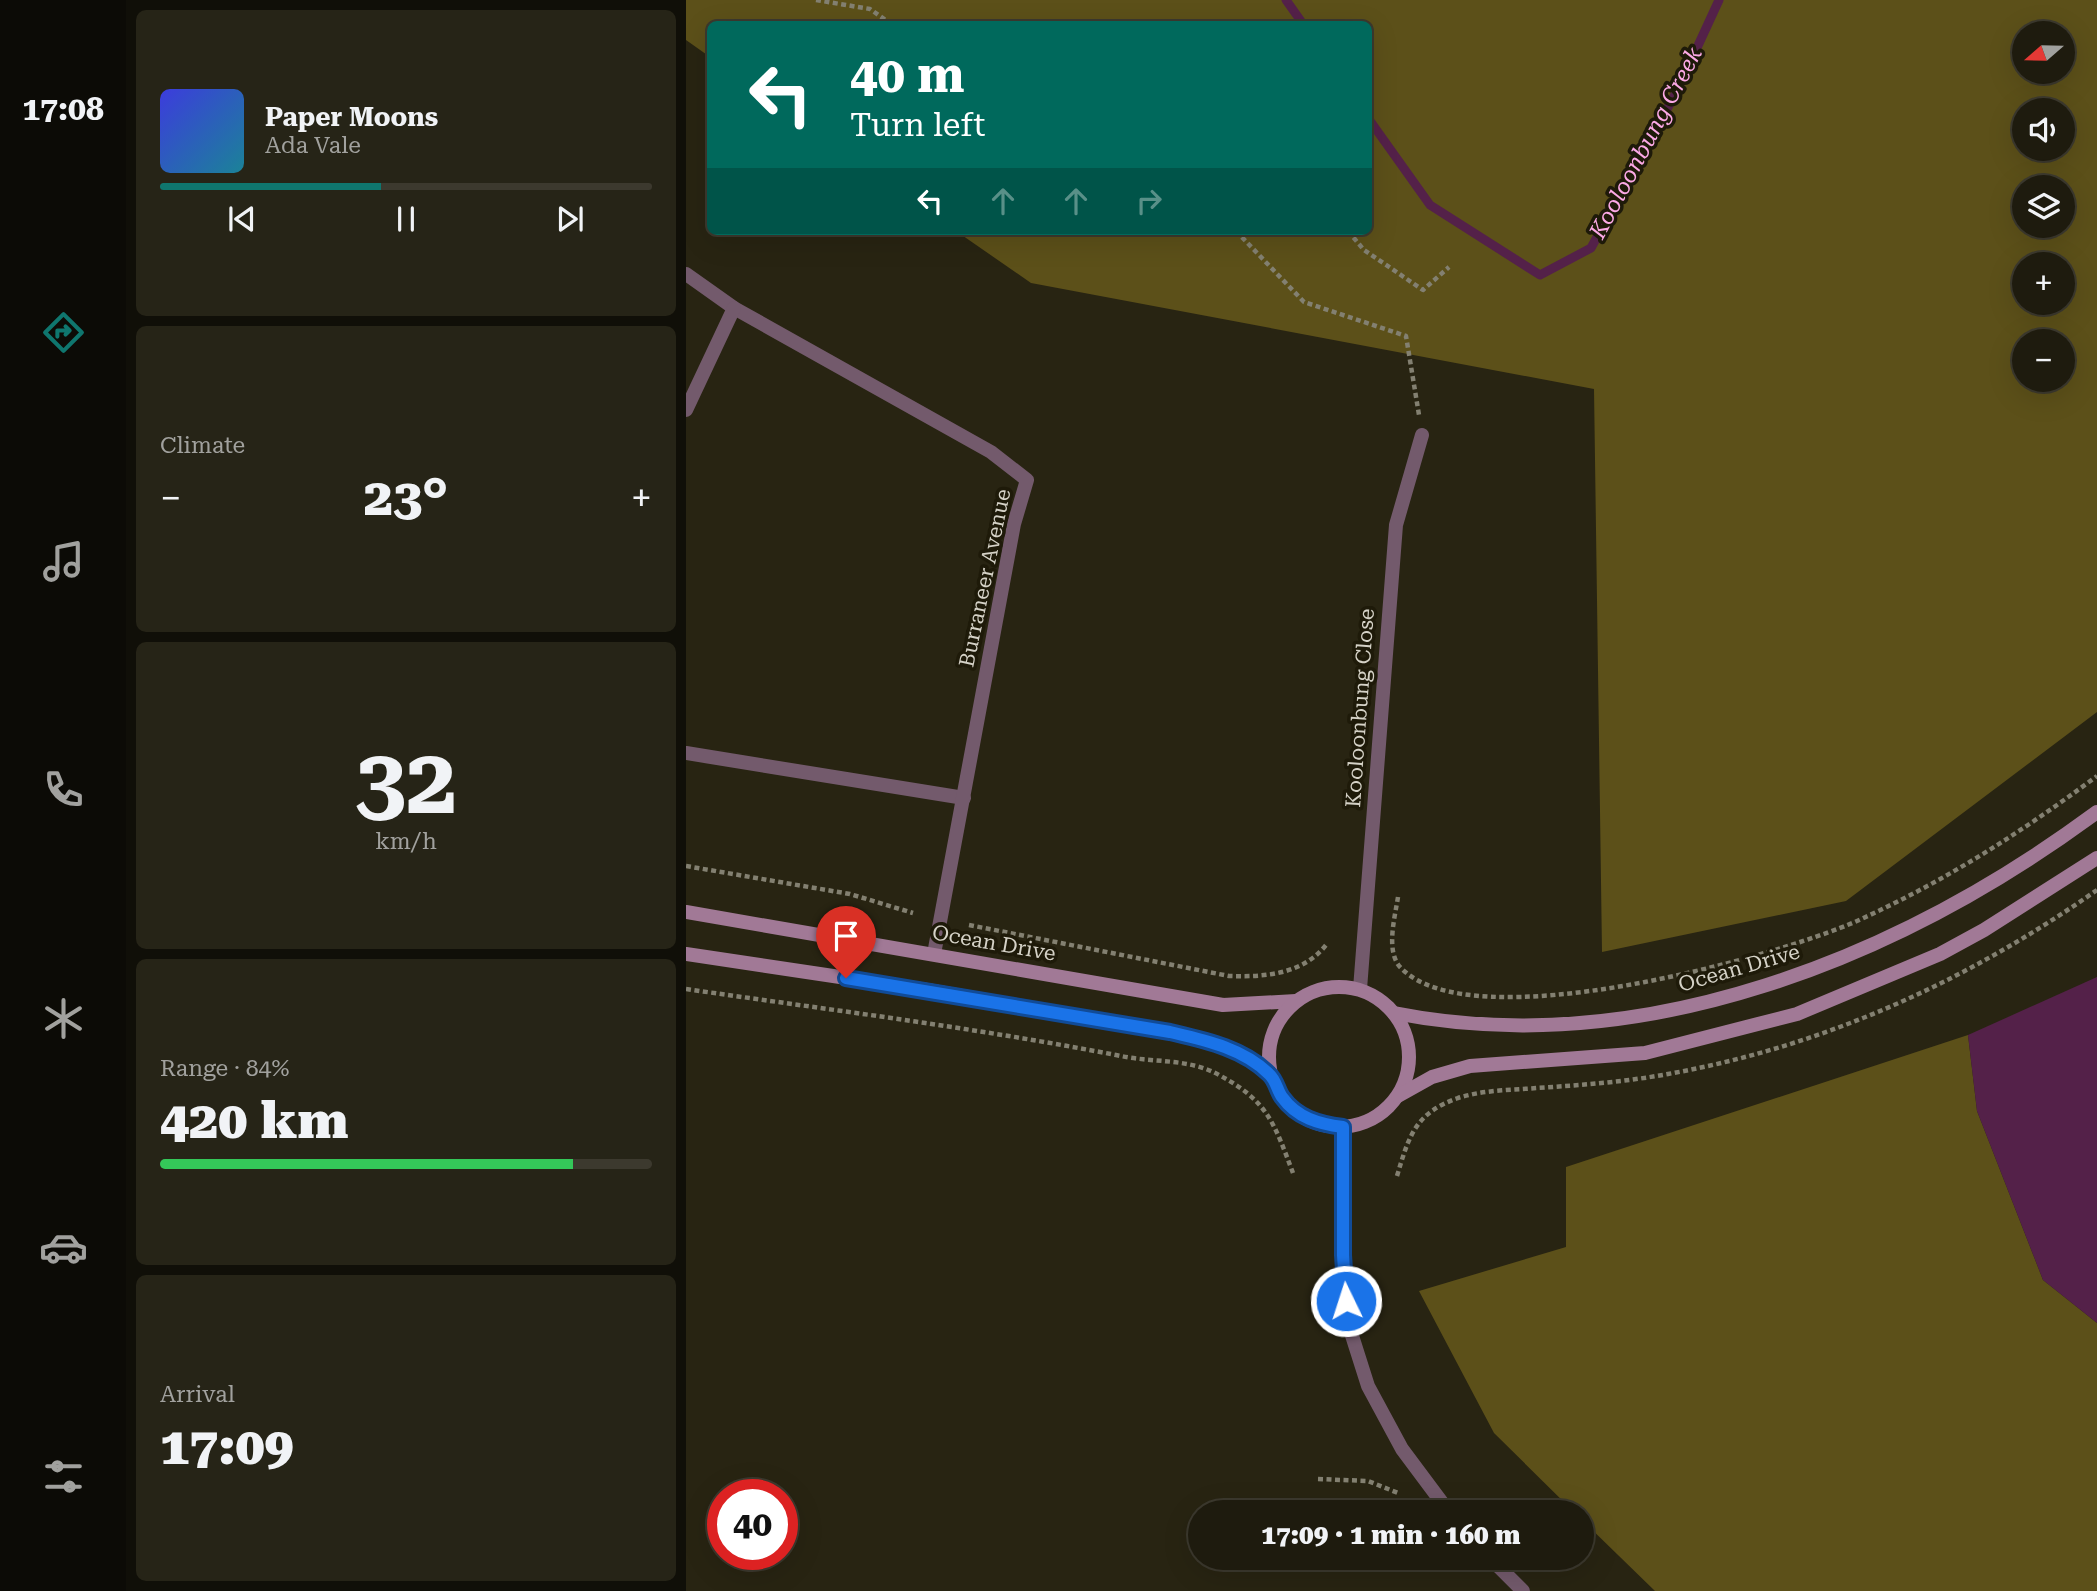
<!DOCTYPE html>
<meta charset="utf-8">
<style>
body{margin:0;font-family:"Roboto Serif",serif;background:#262417;color:#f1f3f6;height:100vh;display:flex;flex-direction:column;font-size:26px;white-space:nowrap}
*{box-sizing:border-box;margin:0}
p{font-size:23px;color:#a1a19e}
.icon{flex:none;width:38px;height:38px;fill:none;stroke:currentColor;stroke-width:2;stroke-linecap:round;stroke-linejoin:round}
.map{position:relative;flex:1;overflow:hidden}
.sheet{display:flex;flex-direction:column;gap:10px;padding:10px;background:#100f08;width:560px}
.sheet>*{flex:none}
.top-card{position:absolute;left:21px;top:21px;width:665px;height:214px;border-radius:10px;box-shadow:0 7px 28px #0002,0 0 0 2px #3c392e;background:#00695c;color:#fff;overflow:hidden}
.needle{width:46px;rotate:250deg}
.buttons{position:absolute;left:1326px;top:21px;display:grid;gap:14px}
.buttons a{display:grid;place-items:center;width:63px;height:63px;border-radius:50%;background:#1e1b0e;box-shadow:0 7px 28px #0002,0 0 0 2px #3c392e;font-size:35px}
.speed{position:absolute;left:21px;top:1479px;display:flex;gap:14px;font-size:35px;font-weight:700;text-align:center}
.speed>*{display:grid;place-content:center;width:91px;height:91px;border-radius:50%;background:#1e1b0e;box-shadow:0 7px 28px #0002,0 0 0 2px #3c392e;line-height:1}
.speed .limit{border:10px solid #d22;background:#fff;color:#111}
.pin{position:absolute;display:grid;place-items:center;width:60px;height:60px;color:#fff;margin:-72px -30px;border-radius:50% 50% 50% 0;rotate:-45deg;box-shadow:0 0 7px #0007}
.pin .icon{rotate:45deg}
.me{position:absolute;width:77px;margin:-38px;rotate:356deg;stroke-linejoin:round;filter:drop-shadow(0 0 5px #0008)}
.turn{display:flex;align-items:center;gap:24px;height:147px;padding:0 28px;font-size:32px}
.turn .icon{width:91px;height:91px;stroke-width:2.5}
.turn b{display:block;font-size:49px;line-height:60px}
.lanes{display:flex;align-items:center;height:66px;padding:0 28px;background:#0003;justify-content:center;gap:35px;direction:ltr}
.lanes .off{opacity:.35}
.big{font-size:52px;font-weight:800;line-height:1.1}
.sheet .card{flex:1;display:flex;flex-direction:column;justify-content:center;gap:10px;min-width:0;padding:0 24px;border-radius:10px;background:#262417}
.sheet .dial{align-items:center;gap:0}
.dial b{font-size:91px;line-height:1}
.song{display:flex;align-items:center;gap:21px}
.cover{width:84px;height:84px;border-radius:10px;background:linear-gradient(135deg,hsl(240 70% 55%),hsl(190 70% 35%))}
.played{height:7px;border-radius:4px;background:linear-gradient(90deg,#0f766e 45%,#3c392e 45%)}
.keys{display:flex;justify-content:space-around;direction:ltr}
.heat{display:flex;justify-content:space-between;align-items:center;font-size:38px;direction:ltr}
.charge{height:10px;border-radius:5px;background:linear-gradient(90deg,#34c759 84%,#3c392e 0)}
.trip{position:absolute;left:502px;top:1500px;width:406px;height:70px;border-radius:35px;background:#1e1b0e;box-shadow:0 7px 28px #0002,0 0 0 2px #3c392e;font-weight:800;line-height:70px;text-align:center}
main{display:flex;flex:1;min-height:0}
.tab-bar{display:flex;flex-direction:column;width:126px;justify-content:space-around;align-items:center;background:#0c0b06;color:#a1a19e}
.tab-bar .icon{width:49px;height:49px}
.tab-bar .current{color:#0f766e}
.tab-bar b{font-size:32px;color:#f1f3f6}
.map>svg:first-child{display:block}
.forest{fill:#5c5019;fill-rule:evenodd}
.water{fill:#542149}
.lines{fill:none;stroke-linecap:round;stroke-linejoin:round}
.stream{stroke:#542149;stroke-width:9}
.path{stroke:#838071;stroke-width:4.5;stroke-dasharray:5 3.5;stroke-linecap:butt}
.service{stroke:#735a6c;stroke-width:14}
.minor{stroke:#735a6c;stroke-width:14}
.tertiary{stroke:#735a6c;stroke-width:14}
.secondary{stroke:#a17996;stroke-width:14}
.route-casing{stroke:#114b97;stroke-width:18}
.route{stroke:#1a73e8;stroke-width:12}
.labels{text-anchor:middle;dominant-baseline:central;stroke-width:7;stroke-linejoin:round;paint-order:stroke}
.street-label{font-size:21px;fill:#d5d2c7;stroke:#1e1a09}
.water-label{font-size:23px;font-style:italic;fill:#fca9e6;stroke:#1e1a09}
</style>
<main>
<nav class="tab-bar">
<b>17:08</b>
<svg class="icon current" aria-label="directions" viewBox="0 0 24 24"><path d="M12 3l9 9-9 9-9-9zM9 14v-3h6M13 9l2 2-2 2"/></svg>
<svg class="icon" aria-label="music" viewBox="0 0 24 24"><path d="M9 18V5l10-2v13"/><circle cx="6" cy="18" r="3"/><circle cx="16" cy="16" r="3"/></svg>
<svg class="icon" aria-label="phone" viewBox="0 0 24 24"><path d="M5 4h4l2 5-3 2q2 4 5 5l2-3 5 2v4C11 20 4 13 5 4z"/></svg>
<svg class="icon" aria-label="climate" viewBox="0 0 24 24"><path d="M12 3v18M4 7l16 10M4 17L20 7"/></svg>
<svg class="icon" aria-label="car" viewBox="0 0 24 24"><path d="M5 17H2v-5l4-1 3-4h7l3 4 3 1v5h-3M9 17h6M6 11h13"/><circle cx="7" cy="17" r="2"/><circle cx="17" cy="17" r="2"/></svg>
<svg class="icon" aria-label="filters" viewBox="0 0 24 24"><path d="M4 7h16M4 17h16"/><circle cx="9" cy="7" r="2"/><circle cx="15" cy="17" r="2"/></svg>
</nav>
<section class="sheet">
<div class="card">
<div class="song"><i class="cover"></i><div><b>Paper Moons</b><p>Ada Vale</p></div></div>
<div class="played"></div>
<div class="keys"><svg class="icon" aria-label="previous" viewBox="0 0 24 24"><path d="M18 5L8 12l10 7zM5 5v14"/></svg><svg class="icon" aria-label="pause" viewBox="0 0 24 24"><path d="M8 5v14M16 5v14"/></svg><svg class="icon" aria-label="next" viewBox="0 0 24 24"><path d="M6 5l10 7-10 7zM19 5v14"/></svg></div>
</div>
<div class="card"><p>Climate</p>
<div class="heat"><a>−</a><b class="big">23°</b><a>+</a></div>
</div>
<div class="card dial"><b>32</b><p>km/h</p></div>
<div class="card"><p>Range · 84%</p><b class="big">420 km</b><div class="charge"></div></div>
<div class="card"><p>Arrival</p><b class="big">17:09</b></div>
</section>
<div class="map">
<svg width="1411" height="1591" viewBox="0 0 1411 1591">
<rect width="100%" height="100%" fill="#282412"/>
<g class="forest">
<path d="M0,0H1411V712L1160,901L916,952L908,389L345,283L270,231H682V24H24V57L0,40ZM1339,33H1377V72H1339ZM1339,110H1377V149H1339ZM1339,187H1377V226H1339ZM1339,264H1377V303H1339ZM1339,341H1377V380H1339Z"/>
<polygon points="1282,1035 1291,1111 1357,1280 1411,1323 1411,1591 969,1591 896,1520 896,1512 888,1512 808,1433 733,1291 880,1247 880,1167"/>
</g>
<polygon class="water" points="1411,977 1411,1323 1357,1280 1291,1111 1282,1035"/>
<g class="lines">
<g class="stream">
<polyline points="600,0 617,24"/>
<polyline points="682,118 744,205 854,275 905,248 992,89 1033,0"/>
</g>
<g class="path">
<polyline points="130,0 184,9 205,24"/>
<polyline points="550,231 618,302 720,336 733,415"/>
<polyline points="662,231 678,250 737,290 763,267"/>
<polyline points="0,866 164,894 227,913"/>
<path d="M712,897C709,917 699,952 715,968C786,1041 1087,958 1171,921C1259,881 1333,834 1411,776"/>
<path d="M283,925L543,976C578,977 616,975 640,945"/>
<path d="M0,989C145,1010 291,1028 435,1056C468,1063 503,1058 533,1075C582,1101 588,1123 607,1173"/>
<path d="M711,1176C723,1136 729,1113 772,1098C797,1090 825,1090 851,1088C895,1085 939,1082 982,1074C1139,1046 1281,981 1411,890"/>
<polyline points="632,1479 682,1481 712,1493"/>
</g>
<polyline class="service" points="0,753 278,798"/>
<g class="minor">
<polyline points="0,274 48,308 305,452 341,480 328,524 248,954"/>
<polyline points="0,410 48,308"/>
<polyline points="674,989 710,525 736,435"/>
</g>
<g class="tertiary">
<polyline points="657,1127 657,1255 662,1323 682,1386 716,1449 763,1512"/>
<polyline points="804,1558 837,1591"/>
</g>
<g class="secondary">
<polyline points="0,912 537,1005 610,1001"/>
<polyline points="0,954 241,990 484,1032 526,1043 555,1054 585,1075"/>
<circle cx="653" cy="1057" r="70"/>
<path d="M708,1013C957,1062 1213,958 1411,812"/>
<polyline points="712,1096 746,1077 784,1066 959,1053 1111,1014 1254,954 1298,930 1411,858"/>
</g>
</g>
<g class="lines">
<g class="route-casing">
<path id="route" d="M160,978L484,1032C518,1040 557,1048 583,1074C590,1080 591,1090 596,1097C611,1118 633,1124 657,1127V1255L660,1301"/>
</g>
<use href="#route" class="route"/>
</g>
<g class="labels">
<g class="street-label">
<text transform="translate(299 578) rotate(-78)">Burraneer Avenue</text>
<text transform="translate(674 708) rotate(-86)">Kooloonbung Close</text>
<text transform="translate(308 943) rotate(10)">Ocean Drive</text>
<text transform="translate(1053 968) rotate(-16)">Ocean Drive</text>
</g>
<g class="water-label">
<text transform="translate(960 143) rotate(-62)">Kooloonbung Creek</text>
</g>
</g>
</svg>
<div class="buttons">
<a><svg class="needle" viewBox="-14 -14 28 28"><path d="M0-13l5 13h-10z" fill="#e53935"/><path d="M0 13l5-13h-10z" fill="#a1a19e"/></svg></a>
<a><svg class="icon" aria-label="sound" viewBox="0 0 24 24"><path d="M4 9h4l5-4v14l-5-4H4zM17 9q2 3 0 6"/></svg></a>
<a><svg class="icon" aria-label="layers" viewBox="0 0 24 24"><path d="M12 4l9 5-9 5-9-5zM3 14l9 5 9-5"/></svg></a>
<a>+</a>
<a>−</a>
</div>
<div class="speed"><div class="limit">40</div></div>
<div class="pin" style="left:160px;top:978px;background:#d93025"><svg class="icon" aria-label="arrive" viewBox="0 0 24 24"><path d="M6 21V4h12l-3 4 3 4H6"/></svg></div>
<svg class="me" style="left:660px;top:1301px" viewBox="-20 -20 40 40"><circle r="17" fill="#1a73e8" stroke="#fff" stroke-width="3"/><path d="M0-11L8 9 0 5-8 9z" fill="#fff"/></svg>
<div class="trip">17:09 · 1 min · 160 m</div>
<div class="top-card">
<div class="turn"><svg class="icon" aria-label="left" viewBox="0 0 24 24"><path d="M17 20v-9H6M10 6l-5 5 5 5"/></svg><div><b>40 m</b>Turn left</div></div>
<div class="lanes"><svg class="icon" aria-label="left" viewBox="0 0 24 24"><path d="M17 20v-9H6M10 6l-5 5 5 5"/></svg><svg class="icon off" aria-label="ahead" viewBox="0 0 24 24"><path d="M12 20V5M6 11l6-6 6 6"/></svg><svg class="icon off" aria-label="ahead" viewBox="0 0 24 24"><path d="M12 20V5M6 11l6-6 6 6"/></svg><svg class="icon off" aria-label="right" viewBox="0 0 24 24"><path d="M7 20v-9h11M14 6l5 5-5 5"/></svg></div>
</div>
</div>
</main>
